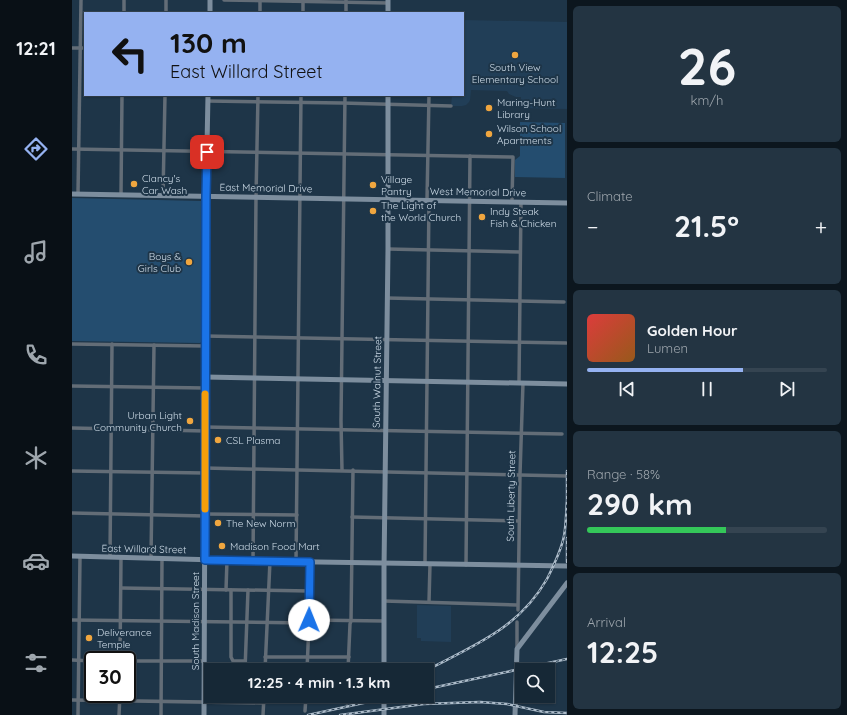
<!DOCTYPE html>
<meta charset="utf-8">
<style>
body{margin:0;font-family:Quicksand,sans-serif;background:#233442;color:#f1f3f6;height:100vh;display:flex;flex-direction:column;font-size:15px;white-space:nowrap}
*{box-sizing:border-box;margin:0}
p{font-size:13px;color:#9ea6ad}
.icon{flex:none;width:22px;height:22px;fill:none;stroke:currentColor;stroke-width:2;stroke-linecap:round;stroke-linejoin:round}
.map{position:relative;flex:1;overflow:hidden}
.side{display:flex;flex-direction:column;gap:6px;padding:6px;background:#0c161e;width:280px}
.side>*{flex:none}
.guide{position:absolute;left:12px;top:12px;width:380px;height:84px;border-radius:0px;box-shadow:0 1px 3px #0004,0 0 0 1px #354451;background:#95b2f1;color:#111;overflow:hidden}
.tools{position:absolute;left:443px;top:663px;display:grid;gap:8px}
.tools a{display:grid;place-items:center;width:40px;height:40px;border-radius:0px;background:#162836;box-shadow:0 1px 3px #0004,0 0 0 1px #354451;font-size:20px}
.speed{position:absolute;left:12px;top:651px;display:flex;gap:8px;font-size:20px;font-weight:700;text-align:center}
.speed>*{display:grid;place-content:center;width:52px;height:52px;border-radius:50%;background:#162836;box-shadow:0 1px 3px #0004,0 0 0 1px #354451;line-height:1}
.speed .limit{border:2px solid #111;border-radius:6px;background:#fff;color:#111}
.pin{position:absolute;display:grid;place-items:center;width:34px;height:34px;color:#fff;margin:-17px;border-radius:8px;box-shadow:0 2px 6px #0006}
.me{position:absolute;width:44px;margin:-22px;rotate:1deg;stroke-linejoin:round;filter:drop-shadow(0 0 3px #0008)}
.turn{display:flex;align-items:center;gap:14px;height:84px;padding:0 20px;font-size:18px}
.turn .icon{width:52px;height:52px;stroke-width:2.5}
.turn b{display:block;font-size:28px;line-height:34px}
.big{font-size:30px;font-weight:700;line-height:1.1}
.side .widget{flex:1;display:flex;flex-direction:column;justify-content:center;gap:6px;min-width:0;padding:0 14px;border-radius:6px;background:#233442}
.side .dial{align-items:center;gap:0}
.dial b{font-size:52px;line-height:1}
.song{display:flex;align-items:center;gap:12px}
.cover{width:48px;height:48px;border-radius:6px;background:linear-gradient(135deg,hsl(0 70% 55%),hsl(30 70% 35%))}
.played{height:4px;border-radius:2px;background:linear-gradient(90deg,#95b2f1 65%,#354451 65%)}
.keys{display:flex;justify-content:space-around;direction:ltr}
.heat{display:flex;justify-content:space-between;align-items:center;font-size:22px;direction:ltr}
.charge{height:6px;border-radius:3px;background:linear-gradient(90deg,#34c759 58%,#354451 0)}
.trip{position:absolute;left:132px;top:663px;width:230px;height:40px;border-radius:0px;background:#162836;box-shadow:0 1px 3px #0004,0 0 0 1px #354451;font-weight:700;line-height:40px;text-align:center}
main{display:flex;flex:1;min-height:0}
.tab-bar{display:flex;flex-direction:column;width:72px;justify-content:space-around;align-items:center;background:#091016;color:#9ea6ad}
.tab-bar .icon{width:28px;height:28px}
.tab-bar .on{color:#95b2f1}
.tab-bar b{font-size:18px;color:#f1f3f6}
.map>svg:first-child{display:block}
.built{fill:#213e57}
.green{fill:#244d6f}
.lines{fill:none;stroke-linecap:round;stroke-linejoin:round}
.street{stroke:#636d77;stroke-width:3.5}
.secondary{stroke:#7d8e9e;stroke-width:5}
.rail-casing{stroke:#adbcca;stroke-width:2.5}
.rail{stroke:#1e3548;stroke-width:1;stroke-dasharray:3;stroke-linecap:butt}
.route-casing{stroke:#114b97;stroke-width:10}
.route{stroke:#1a73e8;stroke-width:7}
.slow{stroke:#f59e0b;stroke-width:7}
.poi-dot{fill:#f0a63f;stroke:#1e3548;stroke-width:1.5}
.labels{text-anchor:middle;dominant-baseline:central;stroke-width:4;stroke-linejoin:round;paint-order:stroke}
.poi-label{font-size:10px;fill:#cedce8;stroke:#1e3548;text-anchor:start}
.street-label{font-size:10px;fill:#cedce8;stroke:#1e3548}
</style>
<main>
<nav class="tab-bar">
<b>12:21</b>
<svg class="icon on" aria-label="directions" viewBox="0 0 24 24"><path d="M12 3l9 9-9 9-9-9zM9 14v-3h6M13 9l2 2-2 2"/></svg>
<svg class="icon" aria-label="music" viewBox="0 0 24 24"><path d="M9 18V5l10-2v13"/><circle cx="6" cy="18" r="3"/><circle cx="16" cy="16" r="3"/></svg>
<svg class="icon" aria-label="phone" viewBox="0 0 24 24"><path d="M5 4h4l2 5-3 2q2 4 5 5l2-3 5 2v4C11 20 4 13 5 4z"/></svg>
<svg class="icon" aria-label="climate" viewBox="0 0 24 24"><path d="M12 3v18M4 7l16 10M4 17L20 7"/></svg>
<svg class="icon" aria-label="car" viewBox="0 0 24 24"><path d="M5 17H2v-5l4-1 3-4h7l3 4 3 1v5h-3M9 17h6M6 11h13"/><circle cx="7" cy="17" r="2"/><circle cx="17" cy="17" r="2"/></svg>
<svg class="icon" aria-label="filters" viewBox="0 0 24 24"><path d="M4 7h16M4 17h16"/><circle cx="9" cy="7" r="2"/><circle cx="15" cy="17" r="2"/></svg>
</nav>
<div class="map">
<svg width="495" height="715" viewBox="0 0 495 715">
<rect width="100%" height="100%" fill="#1e3548"/>
<g class="built">
<polygon points="391,20 495,22 495,109 449,108 449,97 444,97 437,94 435,91 399,90 398,100 397,102 394,105 390,106 379,106 380,95 391,95"/>
<polygon points="345,605 379,606 379,642 349,641 349,638 345,638"/>
</g>
<g class="green">
<polygon points="448,122 493,123 493,178 443,177 443,160 448,156"/>
<polygon points="0,198 129,201 130,202 129,342 128,343 0,341"/>
</g>
<g class="lines">
<g class="street">
<polyline points="152,0 316,3"/>
<polyline points="52,13 52,0"/>
<polyline points="94,13 94,0"/>
<polyline points="188,13 188,0"/>
<polyline points="231,13 231,0"/>
<polyline points="274,13 274,0"/>
<polyline points="0,48 13,48"/>
<polyline points="136,101 270,103 379,106"/>
<polyline points="0,149 441,157 440,201"/>
<polyline points="6,194 9,0"/>
<polyline points="49,194 50,95"/>
<polyline points="91,195 93,95"/>
<polyline points="355,200 357,95"/>
<polyline points="316,249 448,252"/>
<polyline points="315,298 492,302"/>
<polyline points="133,336 494,343"/>
<polyline points="0,344 133,346"/>
<polyline points="447,383 449,202"/>
<polyline points="0,386 133,388"/>
<polyline points="133,427 490,434"/>
<polyline points="0,428 133,431"/>
<polyline points="133,468 495,476"/>
<polyline points="270,470 269,421 273,95"/>
<polyline points="0,471 133,473"/>
<polyline points="0,513 133,516"/>
<polyline points="133,514 225,515"/>
<polyline points="280,517 447,521"/>
<polyline points="38,557 40,344"/>
<polyline points="79,558 82,345"/>
<polyline points="181,561 184,197 186,95"/>
<polyline points="224,562 229,95"/>
<polyline points="353,564 357,200"/>
<polyline points="394,565 398,156"/>
<polyline points="49,588 237,591"/>
<polyline points="154,590 155,560"/>
<polyline points="159,590 159,657 161,661 173,661"/>
<polyline points="312,601 445,605"/>
<polyline points="357,602 358,564"/>
<polyline points="446,610 448,474 451,383"/>
<polyline points="0,620 237,623"/>
<polyline points="237,620 312,621"/>
<polyline points="445,649 445,622"/>
<polyline points="193,657 277,657"/>
<polyline points="0,660 21,661"/>
<polyline points="48,660 49,557"/>
<polyline points="55,661 132,661"/>
<polyline points="173,670 176,590"/>
<polyline points="193,670 198,561"/>
<polyline points="235,670 237,623 237,562"/>
<polyline points="276,670 278,624 279,621 281,470"/>
<polyline points="132,676 139,676"/>
<polyline points="0,700 192,703"/>
<polyline points="275,703 275,696"/>
<polyline points="233,711 234,696"/>
<polyline points="6,715 8,557"/>
<polyline points="47,715 48,694"/>
<polyline points="89,715 90,558"/>
<polyline points="191,715 192,696"/>
</g>
<g class="secondary">
<polyline points="138,13 138,0"/>
<polyline points="316,13 316,0"/>
<polyline points="0,194 495,203"/>
<polyline points="133,377 495,384"/>
<polyline points="0,556 181,561 495,566"/>
<polyline points="312,670 312,568 316,249 316,95"/>
<polyline points="312,696 312,715"/>
<polyline points="132,715 134,196 136,95"/>
<polyline points="443,715 445,649 495,583"/>
</g>
<g class="rail-casing">
<g id="rail">
<polyline points="495,508 495,471"/>
<polyline points="495,538 495,562"/>
<path d="M355,670C403,645 447,628 475,579C482,565 489,551 492,536C494,525 494,513 495,502"/>
<polyline points="355,689 495,659"/>
<polyline points="236,715 324,696"/>
<polyline points="268,715 352,704 408,702 435,704 472,712 495,713"/>
</g>
</g>
<use href="#rail" class="rail"/>
</g>
<g class="lines">
<g class="route-casing">
<polyline id="route" points="135,152 134,196 133,560 238,562 237,620"/>
</g>
<use href="#route" class="route"/>
<polyline class="slow" points="133,509 133,394"/>
</g>
<g class="poi-dot">
<circle cx="443" cy="55" r="4"/>
<circle cx="417" cy="108" r="4"/>
<circle cx="417" cy="134" r="4"/>
<circle cx="62" cy="184" r="4"/>
<circle cx="301" cy="185" r="4"/>
<circle cx="301" cy="211" r="4"/>
<circle cx="410" cy="217" r="4"/>
<circle cx="117" cy="262" r="4"/>
<circle cx="118" cy="421" r="4"/>
<circle cx="146" cy="440" r="4"/>
<circle cx="146" cy="523" r="4"/>
<circle cx="150" cy="546" r="4"/>
<circle cx="17" cy="638" r="4"/>
</g>
<g class="labels">
<g class="poi-label">
<text x="443" y="67" text-anchor="middle">South View<tspan x="443" dy="12">Elementary School</tspan></text>
<text x="425" y="102">Maring-Hunt<tspan x="425" dy="12">Library</tspan></text>
<text x="425" y="128">Wilson School<tspan x="425" dy="12">Apartments</tspan></text>
<text x="70" y="178">Clancy's<tspan x="70" dy="12">Car Wash</tspan></text>
<text x="309" y="179">Village<tspan x="309" dy="12">Pantry</tspan></text>
<text x="309" y="205">The Light of<tspan x="309" dy="12">the World Church</tspan></text>
<text x="418" y="211">Indy Steak<tspan x="418" dy="12">Fish &amp; Chicken</tspan></text>
<text x="109" y="256" text-anchor="end">Boys &amp;<tspan x="109" dy="12">Girls Club</tspan></text>
<text x="110" y="415" text-anchor="end">Urban Light<tspan x="110" dy="12">Community Church</tspan></text>
<text x="154" y="440">CSL Plasma</text>
<text x="154" y="523">The New Norm</text>
<text x="158" y="546">Madison Food Mart</text>
<text x="25" y="632">Deliverance<tspan x="25" dy="12">Temple</tspan></text>
</g>
<g class="street-label">
<text transform="translate(194 188) rotate(1)">East Memorial Drive</text>
<text transform="translate(406 192) rotate(1)">West Memorial Drive</text>
<text transform="translate(305 382) rotate(-89)">South Walnut Street</text>
<text transform="translate(439 496) rotate(-89)">South Liberty Street</text>
<text transform="translate(72 549) rotate(1)">East Willard Street</text>
<text transform="translate(123 621) rotate(-90)">South Madison Street</text>
</g>
</g>
</svg>
<div class="tools">
<a><svg class="icon" aria-label="search" viewBox="0 0 24 24"><circle cx="10" cy="10" r="6"/><path d="M15 15l6 6"/></svg></a>
</div>
<div class="speed"><div class="limit">30</div></div>
<div class="pin" style="left:135px;top:152px;background:#d93025"><svg class="icon" aria-label="arrive" viewBox="0 0 24 24"><path d="M6 21V4h12l-3 4 3 4H6"/></svg></div>
<svg class="me" style="left:237px;top:620px" viewBox="-20 -20 40 40"><circle r="19" fill="#fff"/><path d="M0-13L10 11 0 6-10 11z" fill="#1a73e8"/></svg>
<div class="trip">12:25 · 4 min · 1.3 km</div>
<div class="guide">
<div class="turn"><svg class="icon" aria-label="left" viewBox="0 0 24 24"><path d="M17 20v-9H6M10 6l-5 5 5 5"/></svg><div><b>130 m</b>East Willard Street</div></div>
</div>
</div>
<section class="side">
<div class="widget dial"><b>26</b><p>km/h</p></div>
<div class="widget"><p>Climate</p>
<div class="heat"><a>−</a><b class="big">21.5°</b><a>+</a></div>
</div>
<div class="widget">
<div class="song"><i class="cover"></i><div><b>Golden Hour</b><p>Lumen</p></div></div>
<div class="played"></div>
<div class="keys"><svg class="icon" aria-label="previous" viewBox="0 0 24 24"><path d="M18 5L8 12l10 7zM5 5v14"/></svg><svg class="icon" aria-label="pause" viewBox="0 0 24 24"><path d="M8 5v14M16 5v14"/></svg><svg class="icon" aria-label="next" viewBox="0 0 24 24"><path d="M6 5l10 7-10 7zM19 5v14"/></svg></div>
</div>
<div class="widget"><p>Range · 58%</p><b class="big">290 km</b><div class="charge"></div></div>
<div class="widget"><p>Arrival</p><b class="big">12:25</b></div>
</section>
</main>
